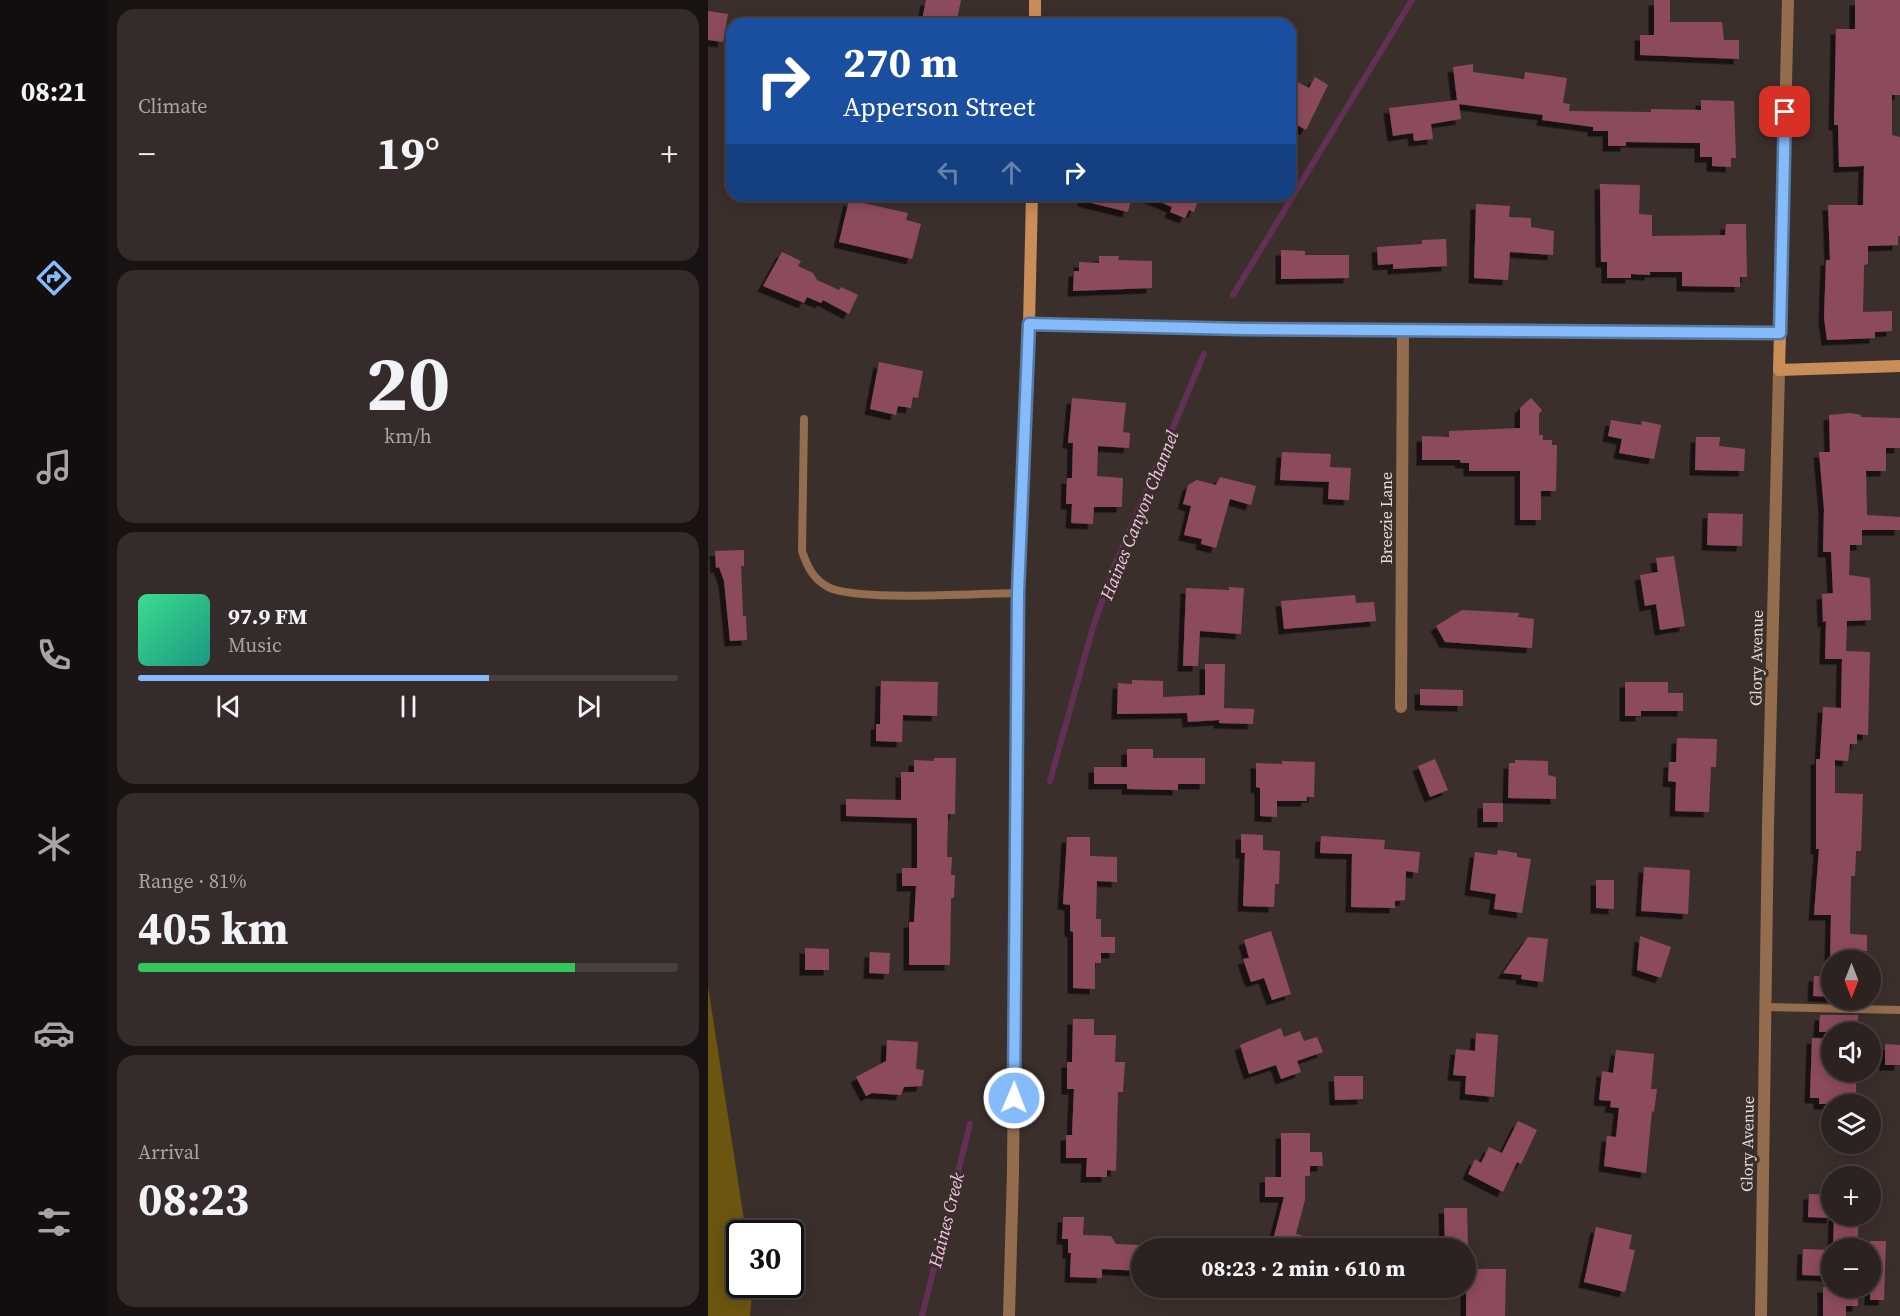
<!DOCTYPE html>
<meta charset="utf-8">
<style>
body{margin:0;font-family:"Source Serif 4",serif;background:#342b2a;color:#f1f3f6;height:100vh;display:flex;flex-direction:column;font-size:22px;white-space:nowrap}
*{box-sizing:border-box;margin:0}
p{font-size:20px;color:#a6a4a5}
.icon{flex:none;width:33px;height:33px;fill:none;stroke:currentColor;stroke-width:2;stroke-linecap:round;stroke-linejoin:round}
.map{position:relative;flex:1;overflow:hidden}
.sheet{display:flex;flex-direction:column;gap:9px;padding:9px;background:#181312;width:600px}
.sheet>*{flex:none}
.top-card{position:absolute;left:18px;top:18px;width:570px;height:183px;border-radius:18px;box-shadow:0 3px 15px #0003,0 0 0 2px #48403f;background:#1a4fa0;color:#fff;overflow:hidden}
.needle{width:39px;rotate:180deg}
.tools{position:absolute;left:1113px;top:950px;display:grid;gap:12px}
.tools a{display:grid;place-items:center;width:60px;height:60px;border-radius:50%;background:#2c2321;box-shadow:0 3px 15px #0003,0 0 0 2px #48403f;font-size:30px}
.speed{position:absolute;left:18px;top:1220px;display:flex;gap:12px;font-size:30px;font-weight:700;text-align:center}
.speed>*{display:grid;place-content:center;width:78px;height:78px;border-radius:50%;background:#2c2321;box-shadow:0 3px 15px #0003,0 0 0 2px #48403f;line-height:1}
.speed .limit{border:3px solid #111;border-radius:9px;background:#fff;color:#111}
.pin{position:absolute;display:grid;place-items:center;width:51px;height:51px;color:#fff;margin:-26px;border-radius:12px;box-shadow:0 3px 9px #0006}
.me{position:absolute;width:66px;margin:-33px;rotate:1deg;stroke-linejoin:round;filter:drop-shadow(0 0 4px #0008)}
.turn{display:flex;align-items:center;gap:21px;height:126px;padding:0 18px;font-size:27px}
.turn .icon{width:78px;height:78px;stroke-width:2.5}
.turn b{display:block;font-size:42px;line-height:51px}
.lanes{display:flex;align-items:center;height:57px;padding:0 18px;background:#0003;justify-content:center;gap:30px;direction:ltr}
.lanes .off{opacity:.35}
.big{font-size:45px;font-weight:700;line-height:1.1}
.sheet .widget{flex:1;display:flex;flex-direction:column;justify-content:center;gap:9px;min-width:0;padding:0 21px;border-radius:18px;background:#342b2a}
.sheet .dial{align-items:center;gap:0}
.dial b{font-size:78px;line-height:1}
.song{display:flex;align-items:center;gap:18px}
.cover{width:72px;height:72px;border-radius:9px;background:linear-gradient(135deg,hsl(150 70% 55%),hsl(170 70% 35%))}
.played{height:6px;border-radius:3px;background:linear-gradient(90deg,#86bbfb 65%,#48403f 65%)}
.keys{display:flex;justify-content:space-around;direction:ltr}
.heat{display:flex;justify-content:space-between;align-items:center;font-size:33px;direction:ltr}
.charge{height:9px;border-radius:4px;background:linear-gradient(90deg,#34c759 81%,#48403f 0)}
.trip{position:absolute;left:423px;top:1238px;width:345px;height:60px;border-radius:30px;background:#2c2321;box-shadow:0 3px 15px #0003,0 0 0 2px #48403f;font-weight:700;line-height:60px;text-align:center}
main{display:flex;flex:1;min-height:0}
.tabs{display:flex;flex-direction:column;width:108px;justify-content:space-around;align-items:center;background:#120e0d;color:#a6a4a5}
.tabs .icon{width:42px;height:42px}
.tabs .selected{color:#86bbfb}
.tabs b{font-size:27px;color:#f1f3f6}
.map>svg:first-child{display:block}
.forest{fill:#6c550e}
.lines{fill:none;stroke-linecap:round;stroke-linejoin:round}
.stream{stroke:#623055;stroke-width:6}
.building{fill:#8c4c5b;filter:url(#shadow)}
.lane{stroke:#936d4d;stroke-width:8}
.street{stroke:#936d4d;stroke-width:12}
.secondary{stroke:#c98d58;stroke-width:12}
.route-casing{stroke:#577aa3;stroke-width:15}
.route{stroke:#86bbfb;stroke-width:10}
.labels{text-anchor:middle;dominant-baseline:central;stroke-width:6;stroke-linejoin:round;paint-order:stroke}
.street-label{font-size:16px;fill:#e4dcda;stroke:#3b2f2c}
.water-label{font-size:18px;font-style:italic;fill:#f7c6e8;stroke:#3b2f2c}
</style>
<main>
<nav class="tabs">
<b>08:21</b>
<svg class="icon selected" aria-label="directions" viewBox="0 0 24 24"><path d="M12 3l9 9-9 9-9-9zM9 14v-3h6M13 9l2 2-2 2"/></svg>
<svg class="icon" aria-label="music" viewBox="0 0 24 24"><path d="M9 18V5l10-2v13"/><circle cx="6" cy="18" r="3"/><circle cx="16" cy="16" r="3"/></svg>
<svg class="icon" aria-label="phone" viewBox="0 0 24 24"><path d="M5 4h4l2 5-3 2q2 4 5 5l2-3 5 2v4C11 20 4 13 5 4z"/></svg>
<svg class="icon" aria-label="climate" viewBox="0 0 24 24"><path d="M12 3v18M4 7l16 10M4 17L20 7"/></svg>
<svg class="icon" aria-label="car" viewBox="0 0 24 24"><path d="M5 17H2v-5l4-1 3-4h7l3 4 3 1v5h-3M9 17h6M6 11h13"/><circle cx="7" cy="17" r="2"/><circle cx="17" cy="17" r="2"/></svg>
<svg class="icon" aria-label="filters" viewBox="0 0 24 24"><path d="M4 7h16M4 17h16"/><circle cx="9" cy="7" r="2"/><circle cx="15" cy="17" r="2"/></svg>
</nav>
<section class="sheet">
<div class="widget"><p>Climate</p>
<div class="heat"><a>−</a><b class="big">19°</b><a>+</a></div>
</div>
<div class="widget dial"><b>20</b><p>km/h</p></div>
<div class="widget">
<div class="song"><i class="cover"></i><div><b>97.9 FM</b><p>Music</p></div></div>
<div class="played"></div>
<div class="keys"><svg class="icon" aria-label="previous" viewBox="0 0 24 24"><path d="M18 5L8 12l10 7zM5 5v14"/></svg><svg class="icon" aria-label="pause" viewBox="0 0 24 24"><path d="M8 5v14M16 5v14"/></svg><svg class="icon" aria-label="next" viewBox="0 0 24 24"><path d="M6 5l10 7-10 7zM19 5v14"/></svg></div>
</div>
<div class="widget"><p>Range · 81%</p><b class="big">405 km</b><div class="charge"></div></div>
<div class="widget"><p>Arrival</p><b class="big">08:23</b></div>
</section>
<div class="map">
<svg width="1192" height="1316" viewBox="0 0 1192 1316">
<defs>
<filter id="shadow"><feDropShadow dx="-5.5" dy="5.5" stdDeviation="0" flood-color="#0009"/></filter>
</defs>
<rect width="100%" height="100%" fill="#3b2f2c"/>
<polygon class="forest" points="0,986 38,1233 32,1233 32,1284 45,1284 42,1316 0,1316"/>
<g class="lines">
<g class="stream">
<polyline points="525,295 704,0"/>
<polyline points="342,781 385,627 405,570 496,354"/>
<polyline points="214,1316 262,1124"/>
</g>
</g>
<g class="building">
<polygon points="218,0 253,0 248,24 214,20"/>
<polygon points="946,0 962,0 962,22 1014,22 1016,40 1031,40 1031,59 932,55 932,35 946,35"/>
<polygon points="1147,0 1192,0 1192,95 1184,95 1184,135 1192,137 1192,236 1190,236 1190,245 1160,246 1160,264 1156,265 1155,312 1184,311 1184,331 1167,332 1167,338 1119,340 1116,318 1118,260 1122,260 1120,205 1155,205 1156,166 1131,167 1130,125 1126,125 1128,29 1147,29"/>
<polygon points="0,11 20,14 15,42 0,40"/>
<polygon points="765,64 765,72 816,79 817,72 859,78 855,103 862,104 861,111 943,112 943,109 993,110 993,100 1026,101 1028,158 1023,158 1023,167 1004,166 1004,157 992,157 992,143 918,142 918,146 900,146 900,131 885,131 885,127 834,120 835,115 751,104 753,119 723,124 725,139 706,141 705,133 685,136 681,108 749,100 745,67"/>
<polygon points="607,77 620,85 598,130 582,121 582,78 601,88"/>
<polygon points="892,184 932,185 931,214 944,215 944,236 1017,235 1018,224 1038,224 1039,277 1032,277 1032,287 974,286 974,272 942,272 942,275 923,274 923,278 899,278 899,262 893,262"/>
<polygon points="376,195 424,195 420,212 375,201"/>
<polygon points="436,195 492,195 486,212 481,210 477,218 462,212 464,207"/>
<polygon points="141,200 200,213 198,220 213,224 204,259 131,242"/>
<polygon points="768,204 802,206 801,217 823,218 823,227 846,231 845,255 802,252 800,280 766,278"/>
<polygon points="738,239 739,266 685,269 685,264 670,265 669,247 714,244 714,240"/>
<polygon points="573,250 597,251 597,255 641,255 641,278 573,279"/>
<polygon points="74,252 93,261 90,266 105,273 109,280 131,290 133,287 150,295 141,314 115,300 113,303 99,297 96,303 55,286"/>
<polygon points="391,256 411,256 410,260 444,261 444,288 365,291 366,271 371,271 371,262 391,263"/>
<polygon points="171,362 215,371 210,398 205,397 203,408 190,406 188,415 162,409"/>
<polygon points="364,398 418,403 415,432 422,433 421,448 390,446 389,476 415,478 414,507 386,507 385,524 363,523 364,504 358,504 359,478 364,478 365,443 360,443"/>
<polygon points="823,398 834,410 831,414 831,435 835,435 835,440 844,440 844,445 849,445 848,491 833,491 833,520 812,520 812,471 761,471 761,463 753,463 752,460 714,460 714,436 741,437 741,431 812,428 812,408"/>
<polygon points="1142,413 1153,415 1153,417 1192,418 1192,448 1178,448 1178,471 1158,471 1159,515 1192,517 1192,530 1154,530 1154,545 1142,545 1141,575 1162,578 1163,620 1139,621 1138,651 1162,652 1160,735 1149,734 1149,744 1142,744 1140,761 1127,760 1127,793 1155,794 1153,851 1148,851 1147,876 1143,876 1142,934 1159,935 1159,951 1153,951 1152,960 1122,960 1123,915 1106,915 1111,849 1108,849 1108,759 1112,759 1115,707 1133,708 1134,659 1117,659 1118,621 1115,622 1114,594 1125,593 1123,552 1115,552 1116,509 1111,452 1122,452 1121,415"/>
<polygon points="903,420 933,425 934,421 953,425 946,459 911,453 914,439 900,436"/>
<polygon points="988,437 1012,437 1011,446 1037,449 1036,471 987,470"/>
<polygon points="574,452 623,454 622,467 643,468 641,500 620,499 621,482 572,480"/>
<polygon points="512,477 548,486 543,505 522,499 508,548 493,544 494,539 476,535 483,506 475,504 480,485 489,480 508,485"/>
<polygon points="1000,513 1035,514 1034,546 999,545"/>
<polygon points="36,550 36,566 33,566 35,616 38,616 39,640 22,641 16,581 11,567 8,568 7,551"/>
<polygon points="966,556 977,626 952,630 948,604 937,606 932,575 950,572 948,558"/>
<polygon points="521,587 536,588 533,634 492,631 490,666 475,666 478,588 521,590"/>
<polygon points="647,595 648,603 666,602 668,621 576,629 573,601"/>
<polygon points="754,610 811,613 810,617 826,619 824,648 737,642 728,626"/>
<polygon points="497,664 517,664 516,708 546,709 545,724 511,723 511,720 480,722 479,713 409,714 410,683 424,684 424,680 455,681 455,697 497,695"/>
<polygon points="173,681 230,682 229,716 195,715 194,742 168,741 168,724 172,724"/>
<polygon points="917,682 960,682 960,693 975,693 975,711 933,711 933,716 917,716"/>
<polygon points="712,689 755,690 755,706 712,705"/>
<polygon points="969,738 1009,739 1008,767 1003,767 1001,812 967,811 968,782 960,781 961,762 968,762"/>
<polygon points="419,749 445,749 445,758 497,758 497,784 470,784 470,790 419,789 419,784 386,784 386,767 419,767"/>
<polygon points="226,758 248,758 247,814 240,814 239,857 244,857 243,875 247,875 246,898 243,898 242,965 201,965 201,922 206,922 208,886 194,886 194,868 209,868 209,818 138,816 138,799 193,800 193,772 206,772 206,760 226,761"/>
<polygon points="727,759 740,790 722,797 710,766"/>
<polygon points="807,760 840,761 840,775 848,777 848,799 800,798 801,763 807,763"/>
<polygon points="574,761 607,762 606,797 599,797 599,801 569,801 569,817 552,816 552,788 548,787 548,763 574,764"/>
<rect x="775" y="803" width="20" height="19"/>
<polygon points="533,834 555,835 555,850 572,851 571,884 567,884 566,907 535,906 537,853 533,853"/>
<polygon points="613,836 677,840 676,849 712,852 710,873 698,871 697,900 687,901 687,908 643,907 644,854 612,853"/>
<polygon points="359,837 382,837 382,856 409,857 409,882 389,881 388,919 393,919 393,937 407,937 407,953 393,953 393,963 387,963 387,989 365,988 365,932 362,931 362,905 355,904"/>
<polygon points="790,850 809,853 809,857 823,859 814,913 786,909 788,894 762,890 767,852 789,855"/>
<polygon points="936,867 982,870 980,914 933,911"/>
<polygon points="888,880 906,880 906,909 888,908"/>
<polygon points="563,931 583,994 564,1000 556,978 543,982 535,959 541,958 536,940"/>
<polygon points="932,936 963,947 953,978 929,970"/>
<polygon points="820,937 840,939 835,982 813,979 814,975 795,973"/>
<polygon points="97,948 121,949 121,970 97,970"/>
<polygon points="162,952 182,953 181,974 161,973"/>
<polygon points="1106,976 1124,976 1124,997 1105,996"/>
<polygon points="1112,1015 1150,1015 1149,1032 1111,1032"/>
<polygon points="365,1019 386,1019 386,1035 408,1035 407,1062 417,1062 415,1092 410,1092 408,1171 399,1170 399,1177 378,1177 379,1158 358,1158 358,1135 364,1135 366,1089 359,1089 359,1062 364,1062"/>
<polygon points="573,1028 576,1037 592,1031 596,1041 609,1037 615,1052 589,1061 593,1072 573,1079 568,1065 541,1074 532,1045"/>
<polygon points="768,1033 790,1035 786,1097 757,1094 758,1076 745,1075 748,1049 767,1051"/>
<polygon points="1104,1038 1124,1039 1124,1077 1148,1077 1148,1104 1111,1104 1111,1098 1102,1098"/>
<polygon points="179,1040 210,1042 208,1069 216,1070 214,1086 196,1087 193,1095 164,1093 158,1096 148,1077 178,1061"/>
<polygon points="1177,1044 1192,1045 1192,1065 1177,1065"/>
<polygon points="908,1050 946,1054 943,1089 949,1089 946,1112 944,1111 938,1173 896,1166 899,1136 908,1137 911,1108 902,1107 903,1101 891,1100 894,1071 905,1073"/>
<polygon points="626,1076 655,1076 655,1099 627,1100"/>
<polygon points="810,1121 829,1130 813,1164 809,1162 795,1192 760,1174 767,1159 773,1163 781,1147 794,1153"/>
<polygon points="573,1133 602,1133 602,1152 614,1152 615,1166 602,1166 602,1176 597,1176 597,1200 588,1234 621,1243 620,1248 563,1248 576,1197 557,1197 557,1177 573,1177"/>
<polygon points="1101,1194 1124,1195 1124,1218 1100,1217"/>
<polygon points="736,1208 759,1208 760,1248 737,1248"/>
<polygon points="1126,1215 1151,1215 1149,1248 1125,1248"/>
<polygon points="355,1217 376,1217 375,1235 403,1236 408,1244 434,1245 434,1271 394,1269 394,1278 362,1277 363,1253 360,1253 360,1239 354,1239"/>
<polygon points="888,1227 924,1235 921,1249 927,1250 917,1292 876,1282"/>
<polygon points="1162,1241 1178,1241 1176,1300 1162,1300"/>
<polygon points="1095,1249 1124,1250 1124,1276 1094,1275"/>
<polygon points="758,1269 798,1269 797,1316 758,1316"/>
<polygon points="1115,1287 1150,1287 1150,1306 1138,1306 1138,1316 1115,1316"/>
</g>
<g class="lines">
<g class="lane">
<path d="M96,419L94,551C99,566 105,579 120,587C148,602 272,593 310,593"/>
<polyline points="1058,1007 1192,1010"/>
</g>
<g class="street">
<polyline points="1072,333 1080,0"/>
<polyline points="693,707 695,329"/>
<polyline points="301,1316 305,1171 310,593 321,324"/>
<polyline points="1053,1316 1060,826 1071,370"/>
</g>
<g class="secondary">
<polyline points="327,24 327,0"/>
<polyline points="324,195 321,324 535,329 1072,333 1071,370 1192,366"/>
</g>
</g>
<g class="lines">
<g class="route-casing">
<polyline id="route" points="306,1098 310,593 321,324 535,329 1072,333 1077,112"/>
</g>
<use href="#route" class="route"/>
</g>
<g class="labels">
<g class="street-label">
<text transform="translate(678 518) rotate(-90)">Breezie Lane</text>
<text transform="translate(1048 658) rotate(-89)">Glory Avenue</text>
<text transform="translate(1039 1144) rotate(-89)">Glory Avenue</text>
</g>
<g class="water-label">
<text transform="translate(431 515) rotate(-68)">Haines Canyon Channel</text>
<text transform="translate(238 1220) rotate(-76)">Haines Creek</text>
</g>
</g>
</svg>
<div class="tools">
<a><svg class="needle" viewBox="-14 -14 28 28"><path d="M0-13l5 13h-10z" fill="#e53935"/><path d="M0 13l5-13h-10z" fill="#a6a4a5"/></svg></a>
<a><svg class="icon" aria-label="sound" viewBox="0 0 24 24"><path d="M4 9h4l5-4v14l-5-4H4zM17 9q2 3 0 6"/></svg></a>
<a><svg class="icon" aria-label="layers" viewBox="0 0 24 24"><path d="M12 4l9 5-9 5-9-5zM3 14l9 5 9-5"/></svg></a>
<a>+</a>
<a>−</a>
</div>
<div class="speed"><div class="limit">30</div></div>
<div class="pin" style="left:1077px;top:112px;background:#d93025"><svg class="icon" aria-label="arrive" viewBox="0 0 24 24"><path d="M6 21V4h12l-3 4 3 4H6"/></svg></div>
<svg class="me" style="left:306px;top:1098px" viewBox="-20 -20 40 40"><circle r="17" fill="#86bbfb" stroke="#fff" stroke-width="3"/><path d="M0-11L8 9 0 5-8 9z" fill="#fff"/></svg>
<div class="trip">08:23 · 2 min · 610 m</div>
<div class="top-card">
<div class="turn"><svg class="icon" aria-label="right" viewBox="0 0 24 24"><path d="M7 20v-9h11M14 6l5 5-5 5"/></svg><div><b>270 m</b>Apperson Street</div></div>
<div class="lanes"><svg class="icon off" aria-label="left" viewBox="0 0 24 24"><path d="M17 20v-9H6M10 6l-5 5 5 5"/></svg><svg class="icon off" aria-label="ahead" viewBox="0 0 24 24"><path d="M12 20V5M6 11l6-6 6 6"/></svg><svg class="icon" aria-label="right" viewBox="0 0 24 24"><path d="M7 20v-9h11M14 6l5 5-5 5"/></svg></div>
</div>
</div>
</main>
